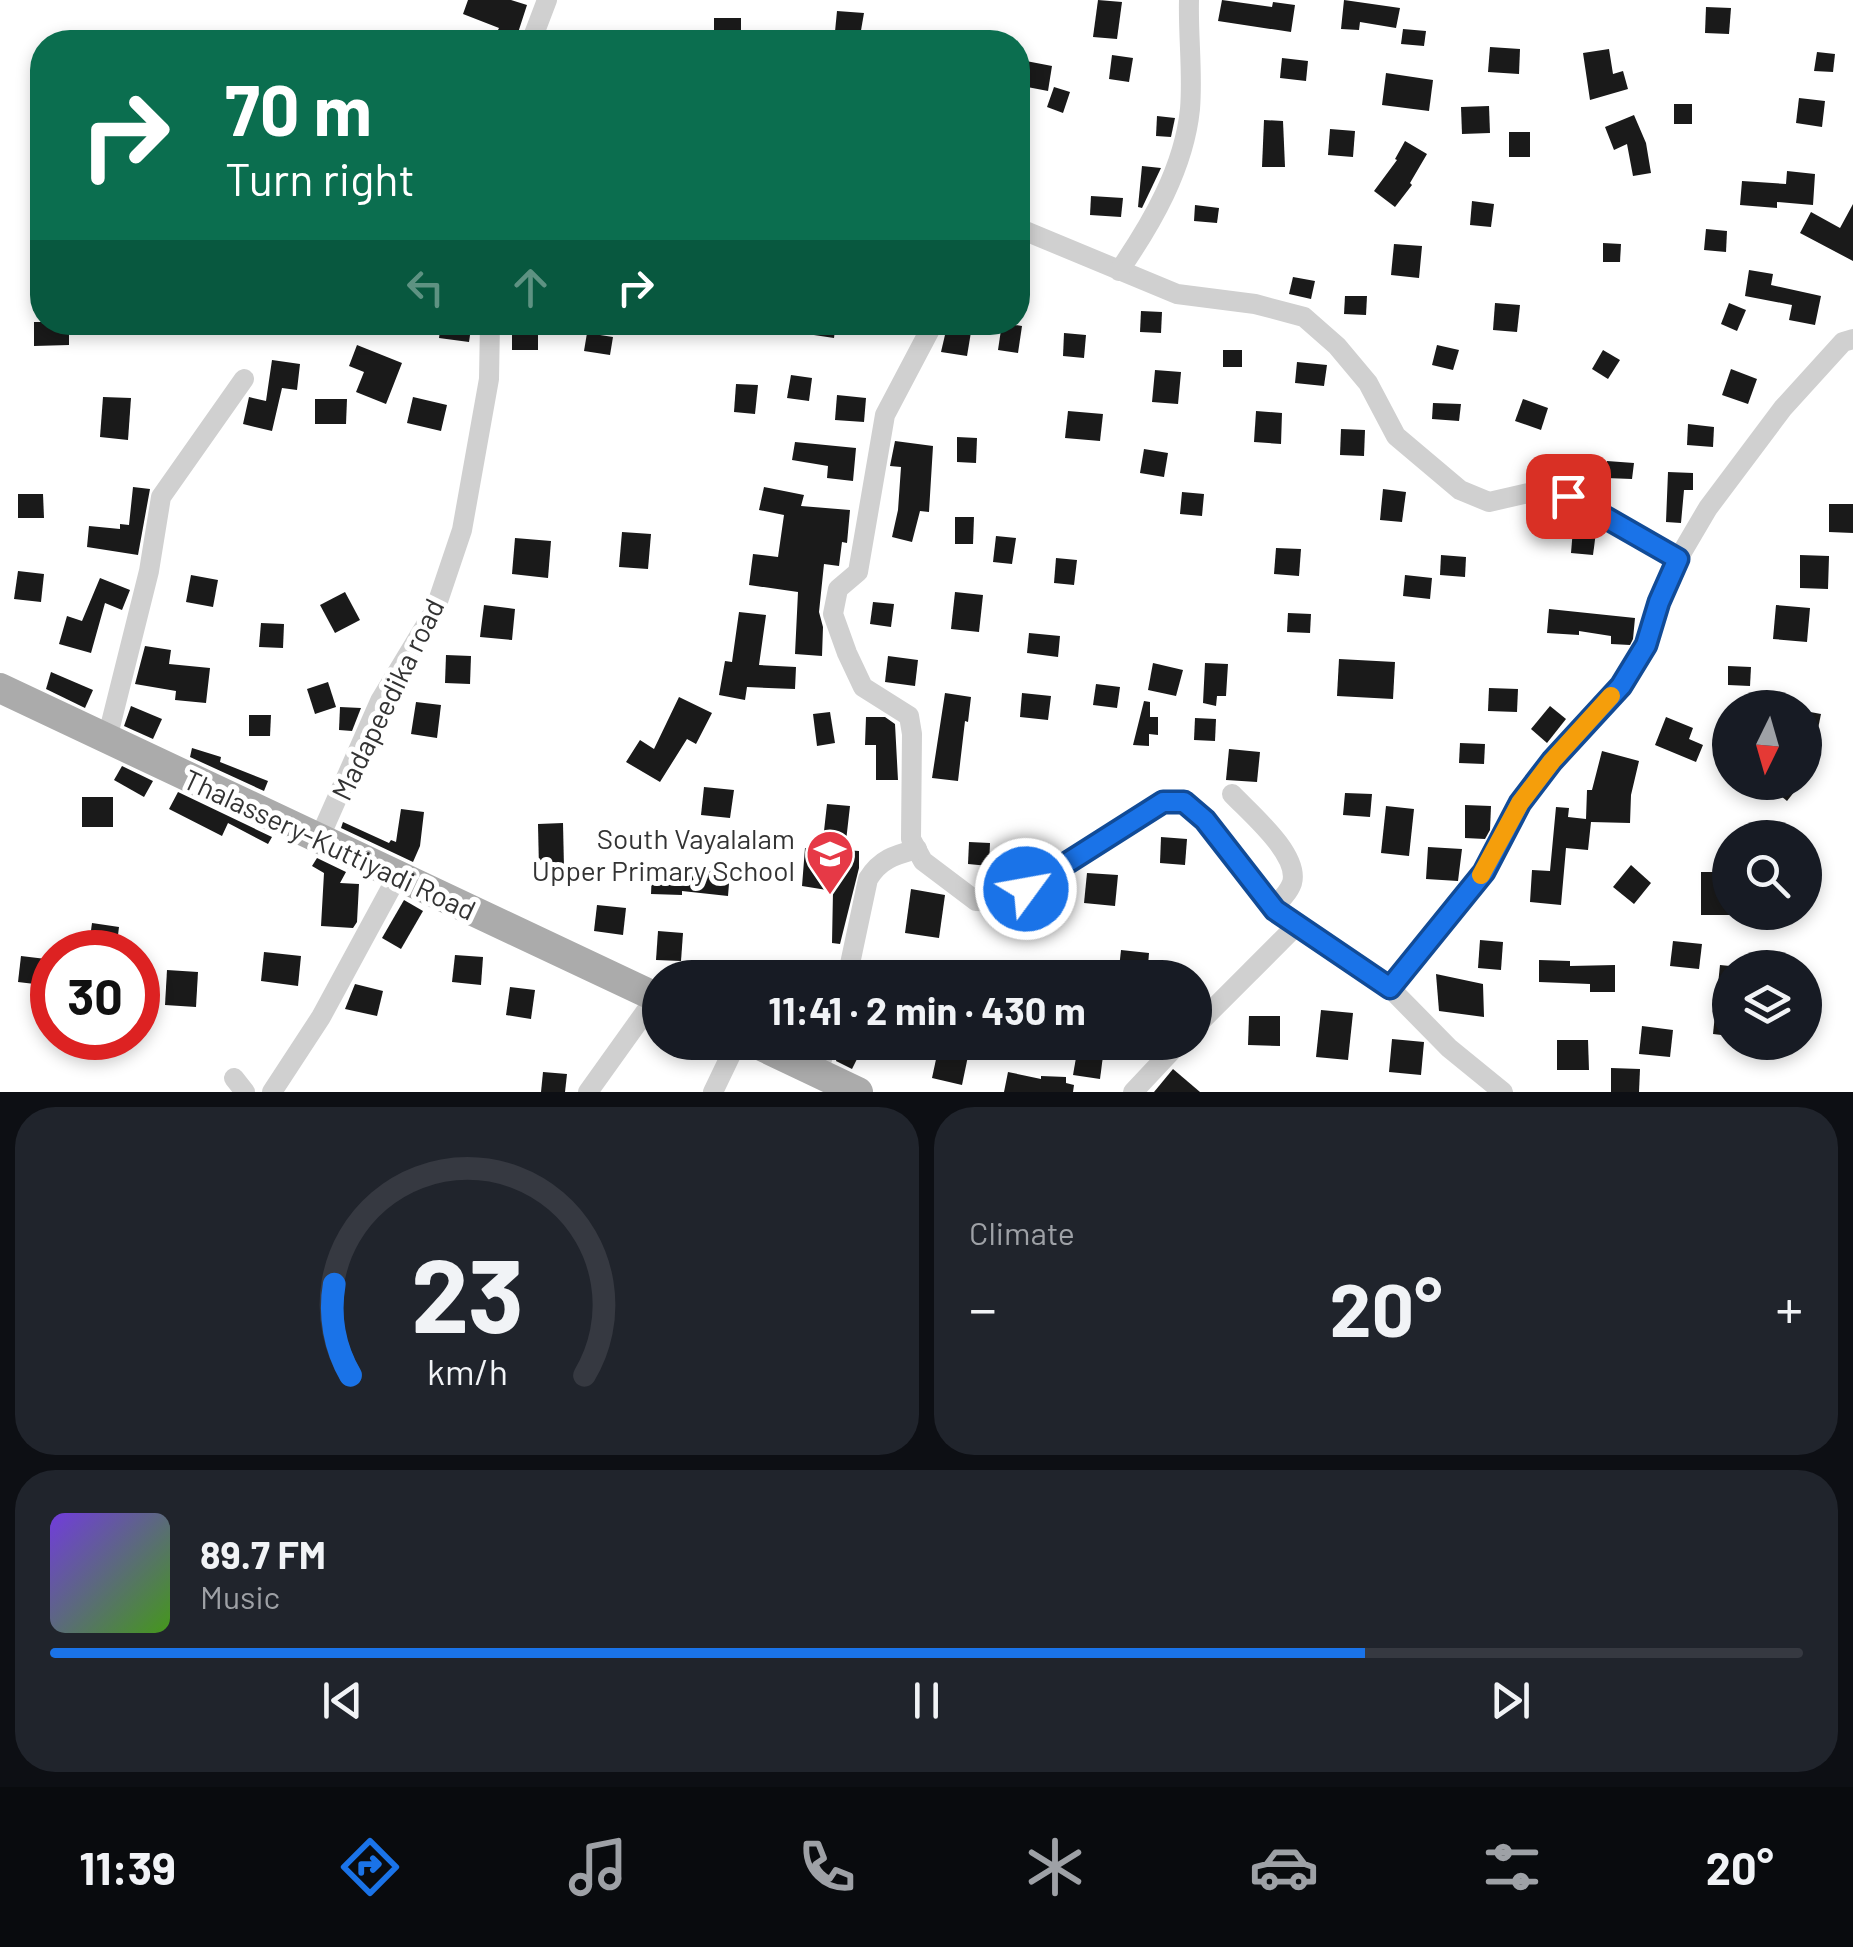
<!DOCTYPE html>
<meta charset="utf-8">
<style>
body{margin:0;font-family:Barlow,sans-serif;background:#20242c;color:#f1f3f6;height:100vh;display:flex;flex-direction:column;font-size:38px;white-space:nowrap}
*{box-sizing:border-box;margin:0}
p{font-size:32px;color:#9ea1a6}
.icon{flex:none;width:55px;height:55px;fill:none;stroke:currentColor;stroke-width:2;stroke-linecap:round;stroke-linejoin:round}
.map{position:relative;height:1092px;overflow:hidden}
.side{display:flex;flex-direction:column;gap:15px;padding:15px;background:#0d0f14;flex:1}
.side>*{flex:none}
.hud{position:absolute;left:30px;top:30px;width:1000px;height:305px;border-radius:40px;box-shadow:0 5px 15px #0003;background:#0b6e4f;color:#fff;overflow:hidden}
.needle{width:65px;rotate:185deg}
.fabs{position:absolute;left:1712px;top:690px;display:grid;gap:20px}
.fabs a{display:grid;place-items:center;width:110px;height:110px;border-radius:50%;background:#171b24;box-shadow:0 5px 15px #0003;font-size:50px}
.speed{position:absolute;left:30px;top:930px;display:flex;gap:20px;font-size:50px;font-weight:700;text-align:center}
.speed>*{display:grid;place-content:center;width:130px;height:130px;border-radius:50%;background:#171b24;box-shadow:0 5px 15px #0003;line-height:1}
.speed .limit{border:15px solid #d22;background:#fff;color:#111}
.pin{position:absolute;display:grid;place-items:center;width:85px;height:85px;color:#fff;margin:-42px;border-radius:20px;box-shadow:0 5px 15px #0006}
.me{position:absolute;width:110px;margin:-55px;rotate:58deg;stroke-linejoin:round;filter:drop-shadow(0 0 8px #0008)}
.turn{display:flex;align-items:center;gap:35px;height:210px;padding:0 30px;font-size:45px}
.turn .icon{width:130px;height:130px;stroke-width:2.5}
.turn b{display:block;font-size:70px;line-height:85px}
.lanes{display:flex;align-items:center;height:95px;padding:0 30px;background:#0003;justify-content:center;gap:50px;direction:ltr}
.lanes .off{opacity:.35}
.big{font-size:75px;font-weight:700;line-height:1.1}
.side .card{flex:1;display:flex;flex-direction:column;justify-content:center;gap:15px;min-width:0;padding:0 35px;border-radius:40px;background:#20242c}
.side .dial{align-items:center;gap:0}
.dial svg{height:260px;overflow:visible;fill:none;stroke:#363941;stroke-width:7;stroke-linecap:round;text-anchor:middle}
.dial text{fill:#f1f3f6;stroke:none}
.song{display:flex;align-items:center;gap:30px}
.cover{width:120px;height:120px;border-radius:15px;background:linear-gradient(135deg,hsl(260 70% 55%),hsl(100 70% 35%))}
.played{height:10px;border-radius:5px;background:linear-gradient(90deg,#1a73e8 75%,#363941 75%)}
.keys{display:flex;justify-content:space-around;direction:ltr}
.heat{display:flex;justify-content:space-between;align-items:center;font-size:55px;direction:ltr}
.side .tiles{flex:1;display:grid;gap:15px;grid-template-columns:1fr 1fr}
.card:last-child{grid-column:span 2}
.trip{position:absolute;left:642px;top:960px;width:570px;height:100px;border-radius:50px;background:#171b24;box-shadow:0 5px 15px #0003;font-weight:700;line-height:100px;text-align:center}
.menu{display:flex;height:160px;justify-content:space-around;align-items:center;background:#090b0e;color:#9ea1a6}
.menu .icon{width:70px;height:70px}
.menu .current{color:#1a73e8}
.menu b{font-size:45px;color:#f1f3f6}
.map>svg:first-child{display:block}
.building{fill:#1a1a1a}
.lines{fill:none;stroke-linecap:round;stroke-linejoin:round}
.minor{stroke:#d0d0d0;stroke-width:20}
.primary{stroke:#ababab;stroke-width:30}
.route-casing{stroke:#114b97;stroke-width:25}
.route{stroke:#1a73e8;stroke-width:18}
.slow{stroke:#f59e0b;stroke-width:18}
.labels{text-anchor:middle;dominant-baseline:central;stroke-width:10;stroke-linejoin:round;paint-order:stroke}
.street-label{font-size:28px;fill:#333;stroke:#fff}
.poi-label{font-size:28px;fill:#333;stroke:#fff;text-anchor:end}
</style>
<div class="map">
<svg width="1853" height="1092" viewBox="0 0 1853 1092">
<rect width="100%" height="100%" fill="#fff"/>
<g class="building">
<polygon points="468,0 511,0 527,5 515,42 492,42 499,28 463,14"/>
<polygon points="1098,0 1122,2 1117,39 1093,37"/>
<polygon points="1222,0 1272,7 1273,2 1295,5 1291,32 1218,21"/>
<polygon points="1344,0 1400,8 1396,28 1360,22 1359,30 1341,29"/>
<polygon points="1706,7 1731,8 1729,34 1705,33"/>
<polygon points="837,11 864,13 859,42 834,42"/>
<polygon points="714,18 741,18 741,38 714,37"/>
<polygon points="1403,29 1426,31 1424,46 1401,44"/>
<polygon points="1490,47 1520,49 1519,74 1488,72"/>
<polygon points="1609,49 1613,74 1623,71 1628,89 1590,100 1583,53"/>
<polygon points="1817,52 1835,54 1833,72 1814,71"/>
<polygon points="1112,55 1133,58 1129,82 1109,79"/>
<polygon points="1282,58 1308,61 1306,81 1280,78"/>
<polygon points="1026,61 1052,66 1048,91 1022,86"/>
<polygon points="1386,73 1433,80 1429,111 1382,105"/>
<polygon points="1054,87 1070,92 1063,113 1047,107"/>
<polygon points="1799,98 1825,101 1822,127 1796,123"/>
<rect x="1674" y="104" width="18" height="20"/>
<polygon points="1489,106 1490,133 1462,134 1461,107"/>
<polygon points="1634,115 1646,143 1651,173 1633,176 1627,144 1614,150 1605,127"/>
<polygon points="1157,116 1175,118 1171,137 1156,136"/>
<polygon points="1264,120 1283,121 1285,167 1262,167"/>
<polygon points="1330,129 1355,131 1353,157 1328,155"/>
<rect x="1509" y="132" width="21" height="25"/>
<polygon points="1405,141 1427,154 1410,183 1412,185 1395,207 1374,191 1397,160 1395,159"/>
<polygon points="1142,166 1161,168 1142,208 1138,207"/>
<polygon points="1787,171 1815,174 1813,205 1777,202 1777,208 1740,205 1742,181 1786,184"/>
<polygon points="1091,196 1123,198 1121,217 1090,215"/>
<polygon points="1472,201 1494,204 1491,227 1470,225"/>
<polygon points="1853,204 1853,261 1800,233 1811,212 1840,228"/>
<polygon points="1195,205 1219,208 1217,223 1194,221"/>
<polygon points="1706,229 1727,231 1726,252 1704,250"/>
<polygon points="1603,243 1621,244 1620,262 1603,262"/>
<polygon points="1394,244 1422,246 1419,278 1391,275"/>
<polygon points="1749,270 1773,274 1771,285 1821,296 1815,325 1789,320 1792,305 1745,296"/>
<polygon points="1293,277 1315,281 1311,299 1289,294"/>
<polygon points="1345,296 1367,296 1366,315 1344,314"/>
<polygon points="1495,303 1520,305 1517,332 1493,330"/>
<polygon points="1729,303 1746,310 1737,331 1721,324"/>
<polygon points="1141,311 1162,312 1161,333 1140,332"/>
<polygon points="34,322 69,322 69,345 34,346"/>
<polygon points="441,322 472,322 469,342 439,338"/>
<polygon points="788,322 836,322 834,338 787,331"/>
<polygon points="948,322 972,326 967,356 941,352"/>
<rect x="512" y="323" width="26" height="27"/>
<polygon points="1002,323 1022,326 1018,353 998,350"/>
<polygon points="587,333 613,337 610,355 584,351"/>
<polygon points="1064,333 1086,335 1084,358 1063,356"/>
<polygon points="357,345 402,363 386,404 356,392 364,372 349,366"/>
<polygon points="1437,345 1459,350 1453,370 1432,365"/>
<rect x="1223" y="350" width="19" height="17"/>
<polygon points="1603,350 1620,360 1608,379 1592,369"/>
<polygon points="272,360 300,364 297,390 282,388 272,431 243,424 249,397 266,401"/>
<polygon points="1297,362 1327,365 1324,386 1295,383"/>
<polygon points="1731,369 1757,379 1748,404 1722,395"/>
<polygon points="1155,370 1181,372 1178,404 1152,402"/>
<polygon points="791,375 812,378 809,401 787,398"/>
<polygon points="736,384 758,385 755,414 734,412"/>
<polygon points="837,395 866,398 864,422 835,420"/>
<polygon points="103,397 131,398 128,440 100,437"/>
<polygon points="413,397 447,405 441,431 407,423"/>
<polygon points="315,399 347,399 346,424 315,424"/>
<polygon points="1523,399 1548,408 1541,430 1515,421"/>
<polygon points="1433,403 1461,404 1459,421 1432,419"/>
<polygon points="1068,411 1103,414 1100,441 1065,438"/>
<polygon points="1256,411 1282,413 1281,444 1254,442"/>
<polygon points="1688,424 1714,427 1713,447 1687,445"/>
<polygon points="1341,429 1365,430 1364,456 1340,455"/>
<polygon points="957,437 977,438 976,463 957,462"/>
<polygon points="895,441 933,446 929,512 920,511 912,542 892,537 898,510 901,467 890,466"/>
<polygon points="795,442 856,448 853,481 827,478 828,466 792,460"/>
<polygon points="1144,449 1168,453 1164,477 1140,473"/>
<polygon points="1607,461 1634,463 1632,479 1606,478"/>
<polygon points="1668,472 1693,473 1693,490 1684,490 1681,523 1666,522"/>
<polygon points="133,487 150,489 138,555 87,547 89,526 120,529 120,524 129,525"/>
<polygon points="764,487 804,495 801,506 850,510 847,543 842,542 839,566 824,564 819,612 823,627 822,656 795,654 798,592 749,585 753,554 778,557 784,515 759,510"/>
<polygon points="1383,489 1406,492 1402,522 1380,520"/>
<polygon points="1182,492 1204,494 1202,516 1180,514"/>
<polygon points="18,494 43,494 44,518 18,518"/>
<polygon points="1829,504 1853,504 1853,533 1829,532"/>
<polygon points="955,517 974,517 973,544 955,544"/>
<polygon points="1573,529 1596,532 1593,555 1571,553"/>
<polygon points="622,532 651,534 648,569 619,567"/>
<polygon points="996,536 1016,538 1012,564 993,562"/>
<polygon points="515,538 551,541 548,578 512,574"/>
<polygon points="1276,548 1301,549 1299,576 1274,574"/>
<polygon points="1441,555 1466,557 1465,577 1440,575"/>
<polygon points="1800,555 1829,556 1828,589 1800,588"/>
<polygon points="1056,558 1077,560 1074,585 1054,583"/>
<polygon points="18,571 44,574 41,602 14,599"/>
<polygon points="191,575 218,580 213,607 186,602"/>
<polygon points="1405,575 1432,578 1430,599 1403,596"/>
<polygon points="100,578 130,590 122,610 105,603 91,653 59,644 67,616 82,621"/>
<polygon points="345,592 360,620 335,633 320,605"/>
<polygon points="955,592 983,595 979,632 951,629"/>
<polygon points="873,602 894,604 891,627 870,624"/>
<polygon points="484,605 515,609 512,640 480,637"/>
<polygon points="1776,605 1810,608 1807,642 1773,639"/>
<polygon points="1549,609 1635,618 1633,639 1630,645 1611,644 1611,636 1579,631 1579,635 1547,633"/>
<polygon points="739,612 766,615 759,665 796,667 795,689 747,687 745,700 719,695 725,661 732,662"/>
<polygon points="1288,613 1311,614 1310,633 1287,632"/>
<polygon points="261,623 284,624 283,648 259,647"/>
<polygon points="1029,633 1060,636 1058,657 1027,653"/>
<polygon points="145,646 171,650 169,664 210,668 206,703 175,700 176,691 135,684"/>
<polygon points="446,655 471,656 470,684 445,683"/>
<polygon points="888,656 918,660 915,686 885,682"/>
<polygon points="1339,659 1395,662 1393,699 1337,696"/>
<polygon points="1153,663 1183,670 1176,696 1148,690"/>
<polygon points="1205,663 1228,664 1226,696 1217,696 1216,706 1203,703"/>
<polygon points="1728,666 1751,667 1750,686 1728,685"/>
<polygon points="51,672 93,690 85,708 46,689"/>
<polygon points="328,682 336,707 315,714 307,689"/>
<polygon points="1096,684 1120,687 1117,708 1093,705"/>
<polygon points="1489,688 1518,689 1517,712 1488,711"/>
<polygon points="945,693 971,697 968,722 965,721 958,781 932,778"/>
<polygon points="1022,693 1051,696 1048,720 1020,717"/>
<polygon points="679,697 712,713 696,744 687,739 660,782 626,762 640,740 654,749"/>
<polygon points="1144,701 1150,702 1150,717 1158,717 1158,735 1149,734 1149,746 1133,745"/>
<polygon points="416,702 441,705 437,738 411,734"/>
<polygon points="131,706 162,719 153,739 124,726"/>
<polygon points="1550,706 1566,719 1547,743 1531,729"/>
<polygon points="340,707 361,708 352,731 339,730"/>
<polygon points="1805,711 1821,714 1812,758 1805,758"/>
<polygon points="830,712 835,743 817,746 813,714"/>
<polygon points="249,715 271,715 270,736 249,736"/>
<polygon points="866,717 885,717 895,724 898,780 876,780 876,745 865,745"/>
<polygon points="1666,717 1693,728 1689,739 1703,745 1696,762 1655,745"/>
<polygon points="1195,718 1216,719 1215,741 1194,740"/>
<polygon points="1460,743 1485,744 1484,764 1459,763"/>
<polygon points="192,748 221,757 220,762 268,781 264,791 190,757"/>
<polygon points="1229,749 1260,752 1257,782 1226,780"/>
<polygon points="1602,751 1639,761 1631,795 1630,823 1591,822 1588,850 1566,848 1561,905 1530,902 1532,870 1550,871 1556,807 1569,808 1568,817 1586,819 1587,790 1592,790"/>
<polygon points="122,766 153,781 144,797 114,780"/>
<polygon points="1764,782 1802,782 1787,801"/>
<polygon points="704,787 734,790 730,818 701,815"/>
<polygon points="178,792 272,837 268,844 228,823 222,836 169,809"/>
<polygon points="1345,793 1372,794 1370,817 1343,815"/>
<rect x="82" y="797" width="31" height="30"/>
<polygon points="827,804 850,806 845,850 859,851 859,868 840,944 832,943 833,891 802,886 805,848 822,849"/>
<polygon points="1465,805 1491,806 1490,830 1485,839 1465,838"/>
<polygon points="1386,806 1414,809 1409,856 1381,853"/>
<polygon points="401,809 424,812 420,846 413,862 341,828 343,822 389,843 391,840 396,842"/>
<polygon points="563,823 564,868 539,869 538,824"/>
<polygon points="1161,837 1187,839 1185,865 1160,863"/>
<polygon points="969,842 990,843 989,866 968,864"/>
<polygon points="1428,847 1462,849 1458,881 1426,879"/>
<polygon points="317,858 346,872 340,883 359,884 357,922 353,928 321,926 324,873 312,866"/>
<polygon points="1631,865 1651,883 1634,904 1613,887"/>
<polygon points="701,868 730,871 728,896 682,891 682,895 651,894 652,870 700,873"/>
<rect x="1701" y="872" width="29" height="43"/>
<polygon points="1087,873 1118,875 1115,906 1084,903"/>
<polygon points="911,889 945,895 939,938 905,933"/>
<polygon points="404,900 423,911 401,949 382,938"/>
<polygon points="597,905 626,908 623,935 594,931"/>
<polygon points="92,923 119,927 116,952 88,952"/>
<polygon points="658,931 683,933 681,961 656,960"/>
<polygon points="1480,940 1503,942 1501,970 1478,968"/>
<polygon points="1673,941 1702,944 1699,969 1670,966"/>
<polygon points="1121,950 1149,953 1147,978 1118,978"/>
<polygon points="264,952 301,956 298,986 261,981"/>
<polygon points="455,955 483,957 481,985 452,982"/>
<polygon points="21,956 46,959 43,985 18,982"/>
<polygon points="743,960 771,962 769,978 741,978"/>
<polygon points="1539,960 1570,961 1570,966 1615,965 1615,992 1590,992 1590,984 1539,982"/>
<polygon points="926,962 983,968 983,978 924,978"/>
<polygon points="1720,965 1730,966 1730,1036 1713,1034"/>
<polygon points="167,970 198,972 196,1007 165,1005"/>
<polygon points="1436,974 1483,984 1484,1017 1439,1011"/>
<polygon points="355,984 383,991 377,1016 345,1009"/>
<polygon points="510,987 535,990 531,1019 506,1015"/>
<polygon points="1321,1010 1353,1013 1348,1060 1316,1057"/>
<polygon points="1249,1016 1280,1016 1280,1046 1248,1045"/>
<polygon points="1642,1026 1673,1030 1670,1057 1639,1054"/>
<polygon points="1392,1039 1424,1042 1421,1075 1389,1072"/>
<polygon points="1557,1040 1588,1040 1589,1070 1557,1070"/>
<polygon points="840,1042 861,1051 852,1069 836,1061"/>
<polygon points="938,1050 968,1056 962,1085 932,1078"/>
<polygon points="1077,1052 1103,1056 1100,1079 1073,1075"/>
<polygon points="1611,1068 1640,1069 1639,1092 1611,1092"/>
<polygon points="1173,1069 1200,1092 1154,1092"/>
<polygon points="543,1072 567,1074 565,1092 541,1092"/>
<polygon points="1008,1072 1041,1079 1041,1076 1066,1077 1066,1083 1074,1085 1073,1092 1004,1092"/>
</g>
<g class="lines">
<g class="minor">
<polyline points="531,42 547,0"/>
<polyline points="1018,228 1177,294 1255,304 1304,317 1337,346 1368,383 1396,436 1460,490 1489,502 1537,491 1568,495 1678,559"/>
<path d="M1119,271C1152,223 1184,168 1190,109C1193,73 1188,36 1189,0"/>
<polyline points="934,322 885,415 858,572 838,589 833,614 847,653 863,687 909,716 912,734 911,839 923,861 976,901 1005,902 1163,802 1184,803 1205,820 1275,911 1390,988 1483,873 1520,803 1582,727 1621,686 1646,645 1659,603 1678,559 1708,508 1783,408 1843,342 1853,339"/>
<polyline points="107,739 149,571 161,497 244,379"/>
<path d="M1232,794C1251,814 1300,855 1292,883C1289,892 1280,901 1273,908"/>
<polyline points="319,839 380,701 435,610 462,530 489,379 490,322"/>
<path d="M847,978L868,879C880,859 895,855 917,849"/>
<polyline points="1390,988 1449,1048 1503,1092"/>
<polyline points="1195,1027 1296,926"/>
<polyline points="818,1073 827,1042"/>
<polyline points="234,1078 245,1092"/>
<polyline points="272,1092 321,1017 398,875"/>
<polyline points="588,1092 656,997"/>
<polyline points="713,1092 737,1042"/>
<polyline points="1133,1092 1180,1042"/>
</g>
<g class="primary">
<polyline points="0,688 660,999"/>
<polyline points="753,1042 858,1092"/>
</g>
</g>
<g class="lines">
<g class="route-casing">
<polyline id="route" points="1026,889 1163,802 1184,802 1205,820 1275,910 1390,988 1484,872 1520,803 1552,761 1621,686 1646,645 1659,602 1678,559 1568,496"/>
</g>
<use href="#route" class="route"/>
<polyline class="slow" points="1481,875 1520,803 1552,761 1611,696"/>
</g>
<defs>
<g id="school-pin" transform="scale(2.5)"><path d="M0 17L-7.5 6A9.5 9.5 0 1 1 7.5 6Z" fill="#e63946" stroke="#fff"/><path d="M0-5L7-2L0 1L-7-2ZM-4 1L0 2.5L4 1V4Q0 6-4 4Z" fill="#fff"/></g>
</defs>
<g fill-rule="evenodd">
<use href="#school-pin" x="830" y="854"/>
</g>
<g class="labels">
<g class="street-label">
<text transform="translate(387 699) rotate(-64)">Madapeedika road</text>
<text transform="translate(330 844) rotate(25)">Thalassery-Kuttiyadi Road</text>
</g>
<g class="poi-label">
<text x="795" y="838">South Vayalalam<tspan x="795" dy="32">Upper Primary School</tspan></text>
</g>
</g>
</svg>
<div class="fabs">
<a><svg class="needle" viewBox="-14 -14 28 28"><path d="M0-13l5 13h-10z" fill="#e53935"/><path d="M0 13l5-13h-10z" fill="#9ea1a6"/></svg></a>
<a><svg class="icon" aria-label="search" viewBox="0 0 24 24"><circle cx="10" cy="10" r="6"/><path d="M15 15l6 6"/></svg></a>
<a><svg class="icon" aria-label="layers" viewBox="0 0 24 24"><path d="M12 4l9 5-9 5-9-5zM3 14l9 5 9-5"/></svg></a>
</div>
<div class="speed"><div class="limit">30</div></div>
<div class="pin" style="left:1568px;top:496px;background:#d93025"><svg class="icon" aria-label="arrive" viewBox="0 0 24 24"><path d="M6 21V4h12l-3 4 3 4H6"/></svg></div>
<svg class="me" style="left:1026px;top:889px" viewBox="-20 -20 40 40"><circle r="17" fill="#1a73e8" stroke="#fff" stroke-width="3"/><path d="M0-11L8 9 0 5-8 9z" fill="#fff"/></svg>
<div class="trip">11:41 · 2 min · 430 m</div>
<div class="hud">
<div class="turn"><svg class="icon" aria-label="right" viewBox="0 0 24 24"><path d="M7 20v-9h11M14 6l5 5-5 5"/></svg><div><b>70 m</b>Turn right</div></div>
<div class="lanes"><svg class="icon off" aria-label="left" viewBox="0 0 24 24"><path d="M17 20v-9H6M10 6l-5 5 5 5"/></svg><svg class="icon off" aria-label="ahead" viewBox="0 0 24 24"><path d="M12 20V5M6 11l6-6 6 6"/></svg><svg class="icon" aria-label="right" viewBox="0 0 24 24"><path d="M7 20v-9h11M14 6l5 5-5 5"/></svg></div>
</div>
</div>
<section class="side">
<div class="tiles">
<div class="card dial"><svg viewBox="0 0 100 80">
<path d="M14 69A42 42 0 1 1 86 69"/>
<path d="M14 69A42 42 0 0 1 9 41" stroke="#1a73e8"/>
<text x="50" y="56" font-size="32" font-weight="700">23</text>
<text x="50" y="72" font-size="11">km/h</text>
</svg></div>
<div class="card"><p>Climate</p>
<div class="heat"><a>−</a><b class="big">20°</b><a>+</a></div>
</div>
<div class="card">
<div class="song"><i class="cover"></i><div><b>89.7 FM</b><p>Music</p></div></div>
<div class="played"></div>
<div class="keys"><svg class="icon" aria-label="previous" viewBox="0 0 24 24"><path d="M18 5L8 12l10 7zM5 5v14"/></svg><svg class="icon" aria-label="pause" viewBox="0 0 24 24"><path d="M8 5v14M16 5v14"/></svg><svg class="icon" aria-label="next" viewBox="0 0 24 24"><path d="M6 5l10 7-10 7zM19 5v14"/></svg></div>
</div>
</div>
</section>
<nav class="menu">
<b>11:39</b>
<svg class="icon current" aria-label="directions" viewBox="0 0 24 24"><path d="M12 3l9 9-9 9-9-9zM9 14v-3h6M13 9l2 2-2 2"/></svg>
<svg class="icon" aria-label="music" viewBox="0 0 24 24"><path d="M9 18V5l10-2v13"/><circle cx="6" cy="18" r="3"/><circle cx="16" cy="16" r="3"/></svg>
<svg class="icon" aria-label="phone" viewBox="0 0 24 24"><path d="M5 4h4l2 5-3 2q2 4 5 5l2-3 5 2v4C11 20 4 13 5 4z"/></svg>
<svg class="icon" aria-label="climate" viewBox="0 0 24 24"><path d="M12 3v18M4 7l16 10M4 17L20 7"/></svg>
<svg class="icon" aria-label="car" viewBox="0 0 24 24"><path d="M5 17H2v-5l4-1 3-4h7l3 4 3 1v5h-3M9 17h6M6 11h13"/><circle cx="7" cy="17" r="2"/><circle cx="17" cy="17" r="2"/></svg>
<svg class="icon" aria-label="filters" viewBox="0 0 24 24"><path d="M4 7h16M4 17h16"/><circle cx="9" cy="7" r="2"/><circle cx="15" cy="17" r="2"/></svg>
<b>20°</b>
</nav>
